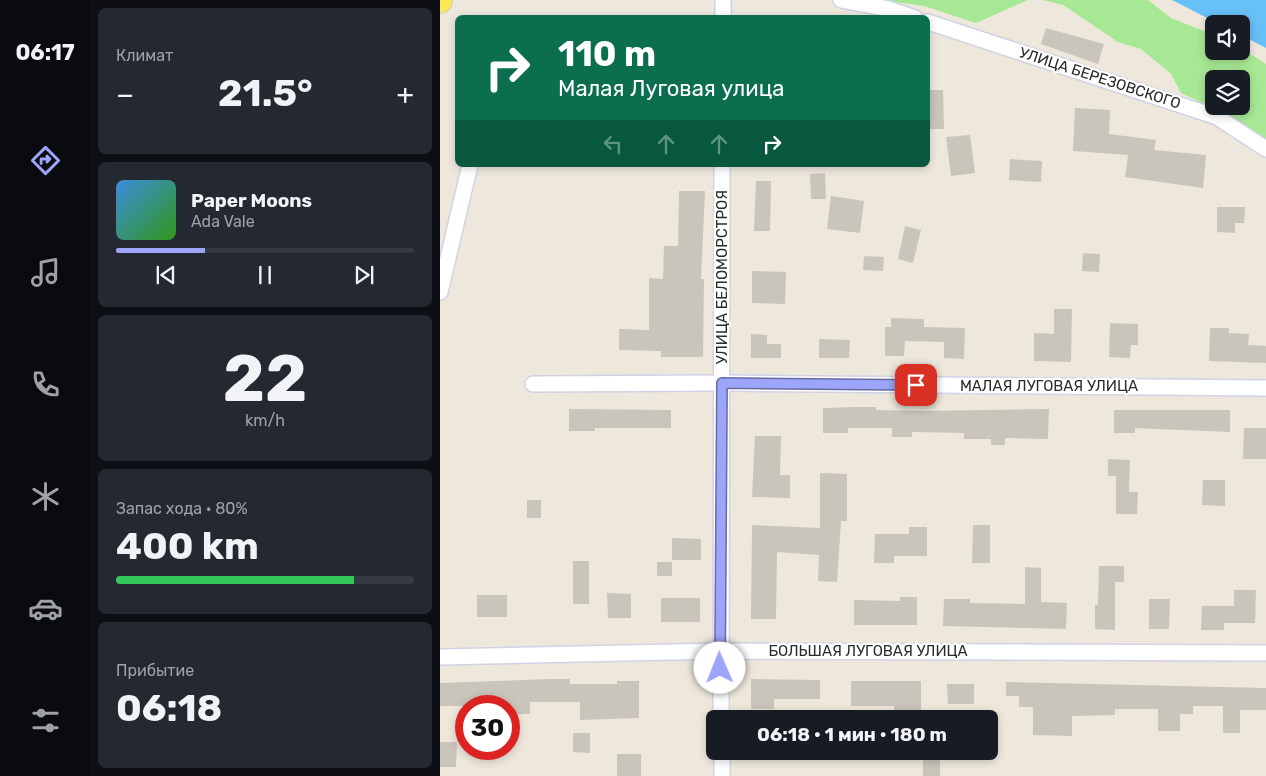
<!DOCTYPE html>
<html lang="ru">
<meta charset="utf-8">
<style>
body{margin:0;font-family:Rubik,sans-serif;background:#242831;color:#f1f3f6;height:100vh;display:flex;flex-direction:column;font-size:19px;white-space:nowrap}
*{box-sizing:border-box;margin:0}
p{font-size:16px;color:#9ea1a6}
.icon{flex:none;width:28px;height:28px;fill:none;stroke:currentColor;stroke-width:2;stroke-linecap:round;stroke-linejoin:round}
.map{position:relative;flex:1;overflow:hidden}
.side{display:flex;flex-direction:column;gap:8px;padding:8px;background:#0d0f14;width:350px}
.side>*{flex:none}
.top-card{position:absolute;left:15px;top:15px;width:475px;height:152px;border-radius:8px;box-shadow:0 2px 8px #0003;background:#0b6e4f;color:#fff;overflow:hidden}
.controls{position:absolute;left:765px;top:15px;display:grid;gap:10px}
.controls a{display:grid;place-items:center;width:45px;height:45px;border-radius:8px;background:#171b24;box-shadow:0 2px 8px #0003;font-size:25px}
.speed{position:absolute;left:15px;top:695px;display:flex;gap:10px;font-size:25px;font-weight:700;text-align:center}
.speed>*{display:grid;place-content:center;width:65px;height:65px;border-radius:50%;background:#171b24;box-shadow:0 2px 8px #0003;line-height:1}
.speed .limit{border:8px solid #d22;background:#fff;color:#111}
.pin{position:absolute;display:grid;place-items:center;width:42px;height:42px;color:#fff;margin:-21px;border-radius:10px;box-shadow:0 2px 8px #0006}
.me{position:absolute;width:55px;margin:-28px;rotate:359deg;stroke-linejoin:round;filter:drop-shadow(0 0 4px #0008)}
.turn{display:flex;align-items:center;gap:18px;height:105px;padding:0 20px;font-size:22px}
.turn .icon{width:65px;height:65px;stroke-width:2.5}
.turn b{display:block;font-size:35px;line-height:42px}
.lanes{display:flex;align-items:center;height:48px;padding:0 20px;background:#0003;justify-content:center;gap:25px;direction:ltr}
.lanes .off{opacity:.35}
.big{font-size:38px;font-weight:700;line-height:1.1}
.side .widget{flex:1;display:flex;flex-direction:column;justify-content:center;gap:8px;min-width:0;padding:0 18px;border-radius:8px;background:#242831}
.side .dial{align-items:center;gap:0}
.dial b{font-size:65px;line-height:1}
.song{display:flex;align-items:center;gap:15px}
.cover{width:60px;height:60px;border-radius:8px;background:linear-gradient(135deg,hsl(210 70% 55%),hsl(110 70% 35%))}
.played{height:5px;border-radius:2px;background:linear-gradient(90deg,#9da5fa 30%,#363941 30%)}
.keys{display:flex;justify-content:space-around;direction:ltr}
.heat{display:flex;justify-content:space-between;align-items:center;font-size:28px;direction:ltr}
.charge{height:8px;border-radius:4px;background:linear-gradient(90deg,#34c759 80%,#363941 0)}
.trip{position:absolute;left:266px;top:710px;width:292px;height:50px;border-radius:8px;background:#171b24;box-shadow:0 2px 8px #0003;font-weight:700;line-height:50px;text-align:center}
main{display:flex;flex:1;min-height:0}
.menu{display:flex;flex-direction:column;width:90px;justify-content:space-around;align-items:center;background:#090b0e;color:#9ea1a6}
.menu .icon{width:35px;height:35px}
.menu .current{color:#9da5fa}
.menu b{font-size:22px;color:#f1f3f6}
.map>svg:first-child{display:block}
.green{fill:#a7e894;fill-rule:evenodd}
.water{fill:#67c0f7}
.building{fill:#c9c5bb}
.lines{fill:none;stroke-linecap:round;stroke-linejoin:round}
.minor-casing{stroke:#d1d2e5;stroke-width:18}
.primary-casing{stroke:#ccc;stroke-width:26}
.minor{stroke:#fff;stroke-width:15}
.primary{stroke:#fbe754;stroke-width:24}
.route-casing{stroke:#666ba2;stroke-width:12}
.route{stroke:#9da5fa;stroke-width:9}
.labels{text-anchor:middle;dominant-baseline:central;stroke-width:4.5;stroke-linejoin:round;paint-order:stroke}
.street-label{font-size:15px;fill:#2b2b2b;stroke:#fff}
</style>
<main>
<nav class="menu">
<b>06:17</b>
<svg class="icon current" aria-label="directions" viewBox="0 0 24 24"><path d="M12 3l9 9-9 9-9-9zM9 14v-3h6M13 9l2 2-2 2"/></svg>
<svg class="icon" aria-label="music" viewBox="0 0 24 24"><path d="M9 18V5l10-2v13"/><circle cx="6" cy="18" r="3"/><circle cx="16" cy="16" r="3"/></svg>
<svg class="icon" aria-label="phone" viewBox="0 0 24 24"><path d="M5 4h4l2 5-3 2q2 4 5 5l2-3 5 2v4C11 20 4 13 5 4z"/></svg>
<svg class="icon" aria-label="climate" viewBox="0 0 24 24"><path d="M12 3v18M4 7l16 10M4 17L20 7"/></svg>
<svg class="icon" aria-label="car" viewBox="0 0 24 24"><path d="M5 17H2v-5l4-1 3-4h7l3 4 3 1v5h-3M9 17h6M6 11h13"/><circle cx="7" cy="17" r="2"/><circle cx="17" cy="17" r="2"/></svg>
<svg class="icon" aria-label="filters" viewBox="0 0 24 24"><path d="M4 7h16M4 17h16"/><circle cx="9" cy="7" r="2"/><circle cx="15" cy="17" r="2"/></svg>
</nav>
<section class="side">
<div class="widget"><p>Климат</p>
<div class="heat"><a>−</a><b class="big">21.5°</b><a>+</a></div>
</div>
<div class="widget">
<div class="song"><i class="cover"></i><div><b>Paper Moons</b><p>Ada Vale</p></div></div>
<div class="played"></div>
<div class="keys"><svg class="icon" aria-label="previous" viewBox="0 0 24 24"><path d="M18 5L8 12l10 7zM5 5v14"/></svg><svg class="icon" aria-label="pause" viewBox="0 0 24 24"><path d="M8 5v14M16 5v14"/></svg><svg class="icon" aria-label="next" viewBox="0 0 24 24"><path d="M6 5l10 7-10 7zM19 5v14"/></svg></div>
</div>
<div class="widget dial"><b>22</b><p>km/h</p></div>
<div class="widget"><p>Запас хода · 80%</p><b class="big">400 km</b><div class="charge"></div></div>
<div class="widget"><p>Прибытие</p><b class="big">06:18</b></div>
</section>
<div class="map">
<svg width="826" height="776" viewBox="0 0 826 776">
<rect width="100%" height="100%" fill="#eee8dc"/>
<g class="green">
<polygon points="441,0 588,0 536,23 484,6"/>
<path d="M603,0H708L731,18L774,35V51H801V48L826,64V140L788,115L741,93L731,74L701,49L678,42L623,5ZM774,79H801V106H774Z"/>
</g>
<polygon class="water" points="732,0 826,0 826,48 801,35 801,24 779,24"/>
<g class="building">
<polygon points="606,28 664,44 658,64 601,44"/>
<polygon points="488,90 503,90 504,129 488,129"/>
<polygon points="635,108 670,110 669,134 716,140 714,150 766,155 763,188 685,177 688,155 633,151"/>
<polygon points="530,135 535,173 511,176 506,137"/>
<polygon points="570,159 602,161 601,182 569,180"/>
<polygon points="385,173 386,199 371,199 370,174"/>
<polygon points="316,181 331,181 330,231 314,231"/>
<polygon points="239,191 265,191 261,279 264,279 263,357 221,357 221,351 179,350 179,329 209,330 209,278 223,279 224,246 238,246"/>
<polygon points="391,196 424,201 420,233 387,229"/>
<polygon points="777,207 805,207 804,223 795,223 795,233 777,232"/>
<polygon points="465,226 481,230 473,263 458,259"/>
<polygon points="643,253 660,254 659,272 642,271"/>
<polygon points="424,256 444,257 443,271 423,270"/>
<polygon points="312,271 346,272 345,304 312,303"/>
<polygon points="614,309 632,309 631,362 594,361 594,333 614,334"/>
<polygon points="451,318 484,319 484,327 525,328 524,359 504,358 504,342 465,341 464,356 445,356 445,327 451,327"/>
<polygon points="670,323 698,324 698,345 691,345 690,358 669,357"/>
<polygon points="770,328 789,328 789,333 809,334 808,345 826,346 826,363 769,361"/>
<polygon points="311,334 327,335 327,344 341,344 341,358 311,358"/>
<polygon points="379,339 410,340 409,358 379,358"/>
<polygon points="415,407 436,407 436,410 483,411 609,409 608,439 565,438 565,445 551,445 551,439 524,439 524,433 472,432 472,437 452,437 452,428 408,428 408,433 383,433 383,408"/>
<polygon points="129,409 231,410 231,428 155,428 155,431 129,431"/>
<polygon points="674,410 790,410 790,432 695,428 695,433 674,433"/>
<polygon points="804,428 826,428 826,459 803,459"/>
<polygon points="315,436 341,436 340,475 350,475 350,498 312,497"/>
<polygon points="668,459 690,460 689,492 698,492 697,514 676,514 676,476 668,476"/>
<polygon points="380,473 407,474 407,521 401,521 397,582 378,581 379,555 337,552 336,619 311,619 312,525 380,528"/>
<polygon points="763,480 785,480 785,506 762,505"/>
<rect x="87" y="500" width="14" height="18"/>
<polygon points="533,525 550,525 550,563 532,563"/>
<polygon points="469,527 487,527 487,556 454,556 454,563 434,563 435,534 469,534"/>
<polygon points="232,538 261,539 261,560 232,560"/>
<rect x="133" y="561" width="16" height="43"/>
<rect x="217" y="562" width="15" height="14"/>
<polygon points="659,566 684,566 684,582 675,582 675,630 655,629 655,605 658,605"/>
<polygon points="585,567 601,568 601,602 627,603 626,629 503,626 504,599 530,599 530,603 585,604"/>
<polygon points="794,590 816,590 815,623 784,623 784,630 761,630 762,606 794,606"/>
<polygon points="167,593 191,594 191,618 168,618"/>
<rect x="37" y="595" width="30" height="22"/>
<polygon points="460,597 477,597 477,625 414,625 414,600 460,601"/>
<rect x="221" y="598" width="39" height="24"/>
<polygon points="709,599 730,599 729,629 709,629"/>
<polygon points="109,679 130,679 130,684 177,684 177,681 199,681 199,718 140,720 140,702 90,702 90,714 69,714 69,706 0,706 0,683"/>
<polygon points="311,679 380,680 380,699 334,699 334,709 311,709"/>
<polygon points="411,681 481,681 481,713 454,713 454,706 411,706"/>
<polygon points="566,682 826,688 826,710 800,710 800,733 783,733 783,706 753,706 753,714 740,714 740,731 718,731 718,709 675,709 675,715 632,716 632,736 593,735 593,707 579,707 579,696 566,696"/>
<polygon points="507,684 534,684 534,704 508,704"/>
<polygon points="133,733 150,733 150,753 133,752"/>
<polygon points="0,742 17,742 16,767 0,767"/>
<rect x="483" y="751" width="17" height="25"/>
<rect x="177" y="754" width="24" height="22"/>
</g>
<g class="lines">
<g class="minor-casing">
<g id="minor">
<polyline points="401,0 449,9 475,18"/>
<polyline points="283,18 283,0"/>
<polyline points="488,22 777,117 826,149"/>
<polyline points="0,292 30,165"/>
<polyline points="93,384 281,383 826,388"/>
<polyline points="0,657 280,651 826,653"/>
<polyline points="281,719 282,165"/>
<polyline points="282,751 282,776"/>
</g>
</g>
<g class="primary-casing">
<polyline id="primary" points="0,1 0,0"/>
</g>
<use href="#minor" class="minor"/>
<use href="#primary" class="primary"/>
</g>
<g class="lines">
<g class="route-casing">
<polyline id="route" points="280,668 282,383 476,385"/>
</g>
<use href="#route" class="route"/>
</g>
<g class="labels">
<g class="street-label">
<text transform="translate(660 78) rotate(18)">УЛИЦА БЕРЕЗОВСКОГО</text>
<text transform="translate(282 277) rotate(-90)">УЛИЦА БЕЛОМОРСТРОЯ</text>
<text x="609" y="386">МАЛАЯ ЛУГОВАЯ УЛИЦА</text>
<text x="428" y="651">БОЛЬШАЯ ЛУГОВАЯ УЛИЦА</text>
</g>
</g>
</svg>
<div class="controls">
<a><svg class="icon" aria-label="sound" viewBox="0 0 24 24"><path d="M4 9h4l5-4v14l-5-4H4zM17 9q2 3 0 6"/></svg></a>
<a><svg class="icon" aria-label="layers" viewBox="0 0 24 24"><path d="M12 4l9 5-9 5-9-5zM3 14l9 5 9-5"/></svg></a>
</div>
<div class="speed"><div class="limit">30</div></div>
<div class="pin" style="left:476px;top:385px;background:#d93025"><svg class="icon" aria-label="arrive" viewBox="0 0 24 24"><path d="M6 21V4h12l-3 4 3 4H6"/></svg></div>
<svg class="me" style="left:280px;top:668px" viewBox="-20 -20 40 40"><circle r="19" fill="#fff"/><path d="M0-13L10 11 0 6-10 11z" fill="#9da5fa"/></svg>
<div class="trip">06:18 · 1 мин · 180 m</div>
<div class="top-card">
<div class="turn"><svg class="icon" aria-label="right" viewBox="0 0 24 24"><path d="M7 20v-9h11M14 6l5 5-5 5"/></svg><div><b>110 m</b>Малая Луговая улица</div></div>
<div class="lanes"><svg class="icon off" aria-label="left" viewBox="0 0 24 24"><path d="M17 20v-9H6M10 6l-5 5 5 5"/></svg><svg class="icon off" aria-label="ahead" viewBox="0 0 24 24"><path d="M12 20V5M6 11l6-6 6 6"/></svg><svg class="icon off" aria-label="ahead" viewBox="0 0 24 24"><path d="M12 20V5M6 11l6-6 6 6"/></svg><svg class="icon" aria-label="right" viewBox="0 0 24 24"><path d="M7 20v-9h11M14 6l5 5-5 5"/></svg></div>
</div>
</div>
</main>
